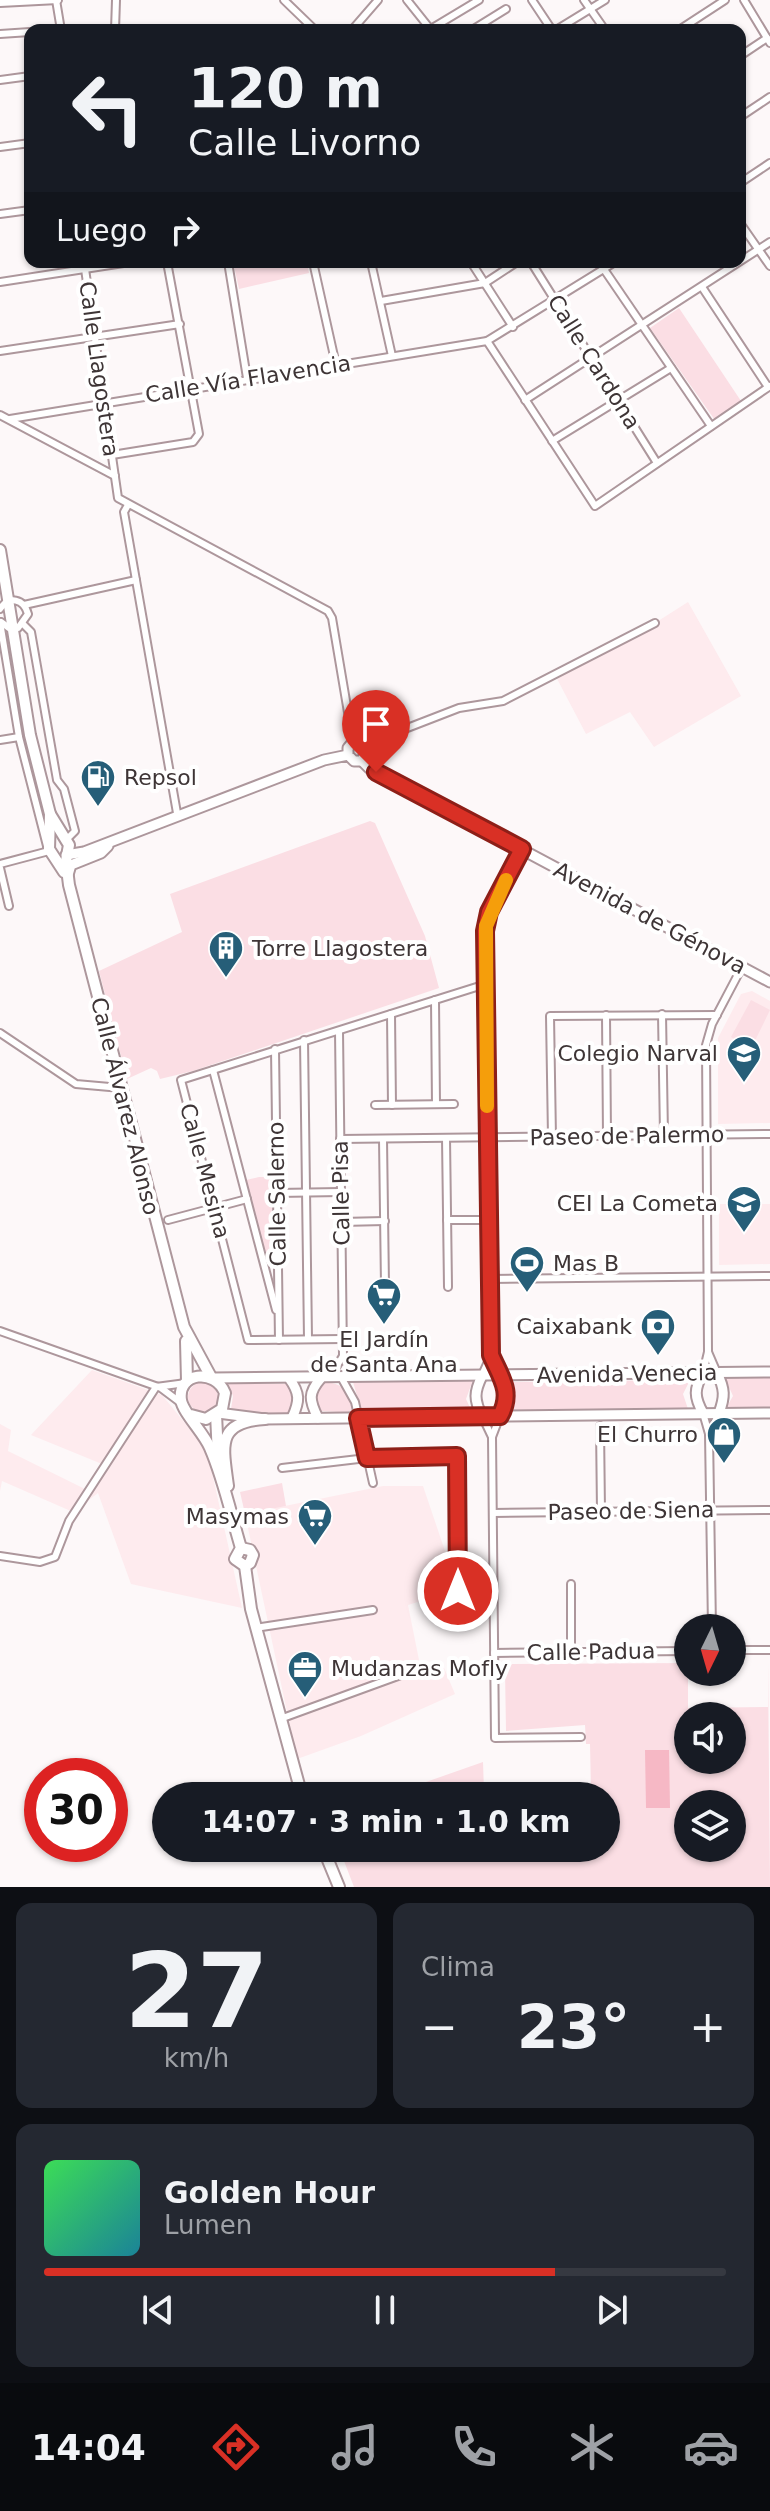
<!DOCTYPE html>
<html lang="es">
<meta charset="utf-8">
<style>
body{margin:0;font-family:"DejaVu Sans",sans-serif;background:#242831;color:#f1f3f6;height:100vh;display:flex;flex-direction:column;font-size:30px;white-space:nowrap}
*{box-sizing:border-box;margin:0}
p{font-size:26px;color:#9ea1a6}
.icon{flex:none;width:44px;height:44px;fill:none;stroke:currentColor;stroke-width:2;stroke-linecap:round;stroke-linejoin:round}
.map{position:relative;height:1887px;overflow:hidden}
.drawer{display:flex;flex-direction:column;gap:16px;padding:16px;background:#0d0f14;flex:1}
.drawer>*{flex:none}
.banner{position:absolute;left:24px;top:24px;width:722px;height:244px;border-radius:16px;box-shadow:0 2px 6px #0004;background:#171b24;color:#f1f3f6;overflow:hidden}
.needle{width:52px;rotate:185deg}
.buttons{position:absolute;left:674px;top:1614px;display:grid;gap:16px}
.buttons a{display:grid;place-items:center;width:72px;height:72px;border-radius:50%;background:#171b24;box-shadow:0 2px 6px #0004;font-size:40px}
.speed{position:absolute;left:24px;top:1758px;display:flex;gap:16px;font-size:40px;font-weight:700;text-align:center}
.speed>*{display:grid;place-content:center;width:104px;height:104px;border-radius:50%;background:#171b24;box-shadow:0 2px 6px #0004;line-height:1}
.speed .limit{border:12px solid #d22;background:#fff;color:#111}
.pin{position:absolute;display:grid;place-items:center;width:68px;height:68px;color:#fff;margin:-82px -34px;border-radius:50% 50% 50% 0;rotate:-45deg;box-shadow:0 0 8px #0007}
.pin .icon{rotate:45deg}
.me{position:absolute;width:88px;margin:-44px;rotate:0deg;stroke-linejoin:round;filter:drop-shadow(0 0 6px #0008)}
.turn{display:flex;align-items:center;gap:28px;height:168px;padding:0 32px;font-size:36px}
.turn .icon{width:104px;height:104px;stroke-width:2.5}
.turn b{display:block;font-size:56px;line-height:68px}
.then{display:flex;align-items:center;height:76px;padding:0 32px;background:#0003;gap:16px;font-size:30px}
.big{font-size:60px;font-weight:700;line-height:1.1}
.drawer .tile{flex:1;display:flex;flex-direction:column;justify-content:center;gap:12px;min-width:0;padding:0 28px;border-radius:16px;background:#242831}
.drawer .dial{align-items:center;gap:0}
.dial b{font-size:104px;line-height:1}
.song{display:flex;align-items:center;gap:24px}
.cover{width:96px;height:96px;border-radius:12px;background:linear-gradient(135deg,hsl(130 70% 55%),hsl(190 70% 35%))}
.played{height:8px;border-radius:4px;background:linear-gradient(90deg,#d93025 75%,#363941 75%)}
.keys{display:flex;justify-content:space-around;direction:ltr}
.heat{display:flex;justify-content:space-between;align-items:center;font-size:44px;direction:ltr}
.drawer .tiles{flex:1;display:grid;gap:16px;grid-template-columns:1fr 1fr}
.tile:last-child{grid-column:span 2}
.trip{position:absolute;left:152px;top:1782px;width:468px;height:80px;border-radius:40px;background:#171b24;box-shadow:0 2px 6px #0004;font-weight:700;line-height:80px;text-align:center}
.menu{display:flex;height:128px;justify-content:space-around;align-items:center;background:#090b0e;color:#9ea1a6}
.menu .icon{width:56px;height:56px}
.menu .selected{color:#d93025}
.menu b{font-size:36px;color:#f1f3f6}
.map>svg:first-child{display:block}
.built{fill:#feebee}
.green{fill:#fbdee4;fill-rule:evenodd}
.water{fill:#f6b8c5}
.lines{fill:none;stroke-linecap:round;stroke-linejoin:round}
.street-casing{stroke:#ad979c;stroke-width:10}
.secondary-casing{stroke:#ad979c;stroke-width:13}
.primary-casing{stroke:#ad979c;stroke-width:14}
.street{stroke:#fff;stroke-width:6}
.secondary{stroke:#fff;stroke-width:9}
.primary{stroke:#fff;stroke-width:10}
.route-casing{stroke:#8d1f18;stroke-width:20}
.route{stroke:#d93025;stroke-width:14}
.slow{stroke:#f59e0b;stroke-width:14}
.labels{text-anchor:middle;dominant-baseline:central;stroke-width:8;stroke-linejoin:round;paint-order:stroke}
.street-label{font-size:22px;fill:#3e3536;stroke:#fff}
.poi-label{font-size:22px;fill:#3e3536;stroke:#fff;text-anchor:end}
</style>
<div class="map">
<svg width="770" height="1887" viewBox="0 0 770 1887">
<rect width="100%" height="100%" fill="#fdf8f9"/>
<g class="built">
<polygon points="688,602 741,696 654,747 630,712 586,734 554,673 655,623"/>
<polygon points="752,991 770,1001 770,1123 718,1124 718,1038 741,994"/>
<polygon points="719,1204 770,1204 770,1264 719,1265"/>
<polygon points="92,1370 162,1395 207,1450 242,1608 131,1584 98,1493 73,1512 2,1481 0,1491 0,1424 11,1430 8,1451 87,1490 102,1464 31,1435"/>
<polygon points="383,1486 423,1486 445,1551 453,1591 408,1605 420,1665 442,1663 455,1694 361,1736 297,1759 245,1514"/>
</g>
<g class="green">
<polygon points="233,262 307,262 309,273 239,289"/>
<polygon points="679,308 743,404 717,423 650,328"/>
<polygon points="370,821 375,823 425,936 439,988 193,1071 160,1079 157,1071 151,1068 127,1079 99,971 182,932 170,894"/>
<polygon points="751,1000 770,1010 751,1049 731,1037"/>
<polygon points="259,1177 274,1177 275,1253 269,1258 264,1256 246,1180"/>
<polygon points="725,1378 770,1378 770,1408 726,1408 733,1396"/>
<polygon points="473,1380 466,1399 472,1412 362,1413 353,1382"/>
<polygon points="690,1380 683,1394 688,1409 509,1411 516,1394 508,1382"/>
<path d="M326,1382C346,1384 349,1394 353,1413L320,1411L316,1406L315,1392Z"/>
<circle cx="203" cy="1397" r="15"/>
<polygon points="228,1383 286,1384 295,1396 288,1413 250,1414 231,1409 233,1396"/>
<polygon points="282,1483 286,1506 245,1514 240,1492"/>
<path d="M768,1661L770,1887H354L339,1848H606V1796H386L483,1762L484,1791L591,1790L590,1744H586L585,1725L506,1731L505,1671L512,1664L688,1663V1708L768,1707ZM688,1716H732V1760H688ZM688,1804H732V1848H688Z"/>
</g>
<polygon class="water" points="645,1750 669,1750 670,1808 646,1808"/>
<g class="lines">
<g class="street-casing">
<g id="street">
<polyline points="56,0 61,30"/>
<polyline points="284,0 315,30"/>
<polyline points="407,0 431,30"/>
<polyline points="532,0 552,30"/>
<polyline points="584,0 605,30"/>
<polyline points="744,0 770,43"/>
<polyline points="0,3 58,0"/>
<polyline points="115,30 116,0"/>
<polyline points="352,30 378,0"/>
<polyline points="429,30 479,0"/>
<polyline points="472,30 506,9"/>
<polyline points="556,30 605,0"/>
<polyline points="679,30 725,0"/>
<polyline points="0,34 30,32"/>
<polyline points="740,56 767,38"/>
<polyline points="0,80 30,76"/>
<polyline points="740,117 770,97"/>
<polyline points="0,147 30,143"/>
<polyline points="740,183 770,163"/>
<polyline points="0,214 30,210"/>
<polyline points="740,223 770,266"/>
<polyline points="84,262 118,498 328,611 332,618 353,742"/>
<polyline points="228,262 247,378"/>
<polyline points="313,262 336,365"/>
<polyline points="371,262 392,356"/>
<polyline points="471,262 513,327"/>
<polyline points="531,262 657,463"/>
<polyline points="599,262 711,426"/>
<polyline points="0,282 130,262"/>
<polyline points="702,287 768,387"/>
<polyline points="381,301 485,283 517,262"/>
<polyline points="487,341 595,506 770,386"/>
<polyline points="0,351 180,324"/>
<polyline points="525,400 770,242"/>
<polyline points="0,415 115,476"/>
<polyline points="10,419 487,341 615,262"/>
<polyline points="552,441 671,368"/>
<polyline points="112,455 193,442 199,434 167,262"/>
<polyline points="128,505 124,512 177,813"/>
<polyline points="24,605 136,580"/>
<path d="M0,609C9,595 24,599 28,614L18,628H9L1,622"/>
<polyline points="0,622 19,737 47,846"/>
<polyline points="23,624 31,632 57,780 64,789 75,831 66,840"/>
<polyline points="0,740 19,737"/>
<polyline points="367,748 384,737 459,708 503,701 655,623"/>
<polyline points="0,864 49,851"/>
<polyline points="0,868 9,906"/>
<polyline points="435,1000 436,1104"/>
<polyline points="391,1014 392,1105"/>
<polyline points="662,1014 664,1135"/>
<polyline points="606,1015 607,1136"/>
<polyline points="0,1033 76,1084 121,1088"/>
<polyline points="304,1040 308,1339"/>
<polyline points="275,1049 279,1340"/>
<polyline points="213,1070 276,1310"/>
<polyline points="375,1105 454,1104"/>
<polyline points="552,1137 550,1016 717,1015"/>
<polyline points="446,1138 448,1287"/>
<polyline points="340,1139 770,1134"/>
<polyline points="383,1139 385,1286"/>
<polyline points="277,1193 341,1192"/>
<polyline points="168,1220 247,1199"/>
<polyline points="447,1220 489,1220"/>
<polyline points="341,1222 385,1221"/>
<polyline points="490,1279 770,1276"/>
<polyline points="0,1331 161,1388 181,1403"/>
<polyline points="343,1339 248,1340 181,1080 486,984"/>
<polyline points="708,1352 717,1373"/>
<polyline points="491,1355 500,1375"/>
<polyline points="343,1356 357,1375"/>
<polyline points="703,1373 708,1352 706,1045 712,1024 742,967"/>
<polyline points="331,1375 343,1356 339,1031"/>
<polyline points="482,1375 491,1355 485,931 489,912 522,849"/>
<polyline points="341,1377 355,1402 373,1483"/>
<polyline points="703,1413 709,1434 712,1628"/>
<polyline points="482,1416 492,1437"/>
<polyline points="500,1416 492,1437 495,1738 581,1737"/>
<polyline points="600,1426 601,1512"/>
<polyline points="709,1434 719,1413"/>
<polyline points="282,1468 367,1458 457,1456 458,1591"/>
<polyline points="493,1513 770,1510"/>
<polyline points="0,1556 40,1562 55,1557 69,1521 156,1387 186,1383"/>
<polyline points="255,1628 373,1610"/>
<polyline points="732,1650 770,1650"/>
<polyline points="571,1652 571,1584"/>
<polyline points="494,1653 688,1651"/>
<polyline points="280,1719 420,1668"/>
</g>
</g>
<g class="secondary-casing">
<g id="secondary">
<polyline points="362,761 369,768 770,982"/>
<polyline points="66,855 84,852 324,760 348,755 354,761 362,761 367,748 362,742 353,742 348,748 348,755"/>
<polyline points="68,875 71,865 101,853 108,846"/>
<path d="M703,1373C694,1389 694,1397 703,1413"/>
<path d="M717,1373C725,1389 725,1397 719,1413"/>
<path d="M482,1376C474,1392 474,1400 482,1416"/>
<polyline points="213,1378 770,1372"/>
<path d="M289,1378C300,1393 300,1401 292,1418"/>
<polyline points="218,1413 265,1419 770,1413"/>
<path d="M500,1416C508,1399 509,1392 500,1375"/>
<path d="M318,1418C309,1400 308,1393 321,1378"/>
</g>
</g>
<g class="primary-casing">
<g id="primary">
<polyline points="0,550 30,735 50,814 49,849 64,872"/>
<polyline points="50,814 69,845 66,861 69,885 184,1327 211,1377"/>
<polyline points="186,1341 187,1381"/>
<polyline points="216,1414 218,1456"/>
<path d="M191,1415L206,1419L222,1409L225,1393C215,1368 177,1372 181,1400C183,1413 204,1433 210,1448C224,1480 231,1515 241,1548L235,1559L245,1566L251,1609L302,1796"/>
<path d="M228,1486C223,1447 215,1422 265,1419"/>
<polyline points="241,1548 250,1550 253,1555 250,1563 245,1566"/>
<polyline points="323,1848 339,1887"/>
</g>
</g>
<use href="#street" class="street"/>
<use href="#secondary" class="secondary"/>
<use href="#primary" class="primary"/>
</g>
<g class="lines">
<g class="route-casing">
<path id="route" d="M376,772L522,849L489,912L485,931L491,1355C501,1378 513,1392 500,1416L358,1418L367,1458L457,1456L458,1591"/>
</g>
<use href="#route" class="route"/>
<polyline class="slow" points="487,1106 486,926 506,880"/>
</g>
<defs>
<g id="fuel-pin" transform="scale(1.8)"><path d="M0 17L-7.5 6A9.5 9.5 0 1 1 7.5 6Z" fill="#265e78" stroke="#fff"/><path d="M-5.5-6h7V0h2V4h1.3V-2.5L3-4.5l.8-.8L6-3V5H2.5V1h-1V6h-7ZM-4.2-4.7v3.2H.2V-4.7Z" fill="#fff"/></g>
<g id="building-pin" transform="scale(1.8)"><path d="M0 17L-7.5 6A9.5 9.5 0 1 1 7.5 6Z" fill="#265e78" stroke="#fff"/><path d="M-4-6H4V6H1V3H-1V6H-4ZM-2.5-4.3h1.7v1.8h-1.7ZM.8-4.3h1.7v1.8H.8ZM-2.5-1h1.7V.8h-1.7ZM.8-1h1.7V.8H.8Z" fill="#fff"/></g>
<g id="school-pin" transform="scale(1.8)"><path d="M0 17L-7.5 6A9.5 9.5 0 1 1 7.5 6Z" fill="#265e78" stroke="#fff"/><path d="M0-5L7-2L0 1L-7-2ZM-4 1L0 2.5L4 1V4Q0 6-4 4Z" fill="#fff"/></g>
<g id="stadium-pin" transform="scale(1.8)"><path d="M0 17L-7.5 6A9.5 9.5 0 1 1 7.5 6Z" fill="#265e78" stroke="#fff"/><path d="M0-5a6.5 5 0 1 0 0 10a6.5 5 0 1 0 0-10ZM-3.5-1.8h7v3.6h-7Z" fill="#fff"/></g>
<g id="supermarket-pin" transform="scale(1.8)"><path d="M0 17L-7.5 6A9.5 9.5 0 1 1 7.5 6Z" fill="#265e78" stroke="#fff"/><path d="M-6-5.5h2.5l.6 2H6L4.5 2H-2.5L-4.4-4H-6ZM-1.5 3.2a1.3 1.3 0 1 0 .1 0ZM3 3.2a1.3 1.3 0 1 0 .1 0Z" fill="#fff"/></g>
<g id="bank-pin" transform="scale(1.8)"><path d="M0 17L-7.5 6A9.5 9.5 0 1 1 7.5 6Z" fill="#265e78" stroke="#fff"/><path d="M-6-4H6V4H-6ZM0-2.3a2.3 2.3 0 1 0 0 4.6a2.3 2.3 0 1 0 0-4.6Z" fill="#fff"/></g>
<g id="shop-pin" transform="scale(1.8)"><path d="M0 17L-7.5 6A9.5 9.5 0 1 1 7.5 6Z" fill="#265e78" stroke="#fff"/><path d="M-5-2.5h2.3a2.7 3.5 0 0 1 5.4 0H5L5.5 6h-11ZM-1.5-2.5h3a1.5 2.3 0 0 0-3 0Z" fill="#fff"/></g>
<g id="office-pin" transform="scale(1.8)"><path d="M0 17L-7.5 6A9.5 9.5 0 1 1 7.5 6Z" fill="#265e78" stroke="#fff"/><path d="M-6-3h4V-5.5h4V-3h4V5H-6ZM-1-4.5V-3h2v-1.5ZM-6 0V1H6V0Z" fill="#fff"/></g>
</defs>
<g fill-rule="evenodd">
<use href="#fuel-pin" x="98" y="777"/>
<use href="#building-pin" x="226" y="948"/>
<use href="#school-pin" x="744" y="1053"/>
<use href="#school-pin" x="744" y="1203"/>
<use href="#stadium-pin" x="527" y="1263"/>
<use href="#supermarket-pin" x="384" y="1295"/>
<use href="#bank-pin" x="658" y="1326"/>
<use href="#shop-pin" x="724" y="1434"/>
<use href="#supermarket-pin" x="315" y="1516"/>
<use href="#office-pin" x="305" y="1668"/>
</g>
<g class="labels">
<g class="street-label">
<text transform="translate(594 362) rotate(58)">Calle Cardona</text>
<text transform="translate(99 369) rotate(82)">Calle Llagostera</text>
<text transform="translate(248 379) rotate(-9)">Calle Vía Flavencia</text>
<text transform="translate(650 918) rotate(28)">Avenida de Génova</text>
<text transform="translate(125 1106) rotate(76)">Calle Álvarez Alonso</text>
<text transform="translate(627 1136) rotate(-1)">Paseo de Palermo</text>
<text transform="translate(205 1171) rotate(75)">Calle Mesina</text>
<text transform="translate(341 1193) rotate(-91)">Calle Pisa</text>
<text transform="translate(277 1194) rotate(-91)">Calle Salerno</text>
<text transform="translate(627 1374) rotate(-1)">Avenida Venecia</text>
<text transform="translate(631 1511) rotate(-1)">Paseo de Siena</text>
<text transform="translate(591 1652) rotate(-1)">Calle Padua</text>
</g>
<g class="poi-label">
<text x="124" y="777" text-anchor="start">Repsol</text>
<text x="252" y="948" text-anchor="start">Torre Llagostera</text>
<text x="718" y="1053">Colegio Narval</text>
<text x="718" y="1203">CEI La Cometa</text>
<text x="553" y="1263" text-anchor="start">Mas B</text>
<text x="632" y="1326">Caixabank</text>
<text x="384" y="1339" text-anchor="middle">El Jardín<tspan x="384" dy="25">de Santa Ana</tspan></text>
<text x="698" y="1434">El Churro</text>
<text x="289" y="1516">Masymas</text>
<text x="331" y="1668" text-anchor="start">Mudanzas Mofly</text>
</g>
</g>
</svg>
<div class="buttons">
<a><svg class="needle" viewBox="-14 -14 28 28"><path d="M0-13l5 13h-10z" fill="#e53935"/><path d="M0 13l5-13h-10z" fill="#9ea1a6"/></svg></a>
<a><svg class="icon" aria-label="sound" viewBox="0 0 24 24"><path d="M4 9h4l5-4v14l-5-4H4zM17 9q2 3 0 6"/></svg></a>
<a><svg class="icon" aria-label="layers" viewBox="0 0 24 24"><path d="M12 4l9 5-9 5-9-5zM3 14l9 5 9-5"/></svg></a>
</div>
<div class="speed"><div class="limit">30</div></div>
<div class="pin" style="left:376px;top:772px;background:#d93025"><svg class="icon" aria-label="arrive" viewBox="0 0 24 24"><path d="M6 21V4h12l-3 4 3 4H6"/></svg></div>
<svg class="me" style="left:458px;top:1591px" viewBox="-20 -20 40 40"><circle r="17" fill="#d93025" stroke="#fff" stroke-width="3"/><path d="M0-11L8 9 0 5-8 9z" fill="#fff"/></svg>
<div class="trip">14:07 · 3 min · 1.0 km</div>
<div class="banner">
<div class="turn"><svg class="icon" aria-label="left" viewBox="0 0 24 24"><path d="M17 20v-9H6M10 6l-5 5 5 5"/></svg><div><b>120 m</b>Calle Livorno</div></div>
<div class="then">Luego<svg class="icon" aria-label="right" viewBox="0 0 24 24"><path d="M7 20v-9h11M14 6l5 5-5 5"/></svg></div>
</div>
</div>
<section class="drawer">
<div class="tiles">
<div class="tile dial"><b>27</b><p>km/h</p></div>
<div class="tile"><p>Clima</p>
<div class="heat"><a>−</a><b class="big">23°</b><a>+</a></div>
</div>
<div class="tile">
<div class="song"><i class="cover"></i><div><b>Golden Hour</b><p>Lumen</p></div></div>
<div class="played"></div>
<div class="keys"><svg class="icon" aria-label="previous" viewBox="0 0 24 24"><path d="M18 5L8 12l10 7zM5 5v14"/></svg><svg class="icon" aria-label="pause" viewBox="0 0 24 24"><path d="M8 5v14M16 5v14"/></svg><svg class="icon" aria-label="next" viewBox="0 0 24 24"><path d="M6 5l10 7-10 7zM19 5v14"/></svg></div>
</div>
</div>
</section>
<nav class="menu">
<b>14:04</b>
<svg class="icon selected" aria-label="directions" viewBox="0 0 24 24"><path d="M12 3l9 9-9 9-9-9zM9 14v-3h6M13 9l2 2-2 2"/></svg>
<svg class="icon" aria-label="music" viewBox="0 0 24 24"><path d="M9 18V5l10-2v13"/><circle cx="6" cy="18" r="3"/><circle cx="16" cy="16" r="3"/></svg>
<svg class="icon" aria-label="phone" viewBox="0 0 24 24"><path d="M5 4h4l2 5-3 2q2 4 5 5l2-3 5 2v4C11 20 4 13 5 4z"/></svg>
<svg class="icon" aria-label="climate" viewBox="0 0 24 24"><path d="M12 3v18M4 7l16 10M4 17L20 7"/></svg>
<svg class="icon" aria-label="car" viewBox="0 0 24 24"><path d="M5 17H2v-5l4-1 3-4h7l3 4 3 1v5h-3M9 17h6M6 11h13"/><circle cx="7" cy="17" r="2"/><circle cx="17" cy="17" r="2"/></svg>
</nav>
